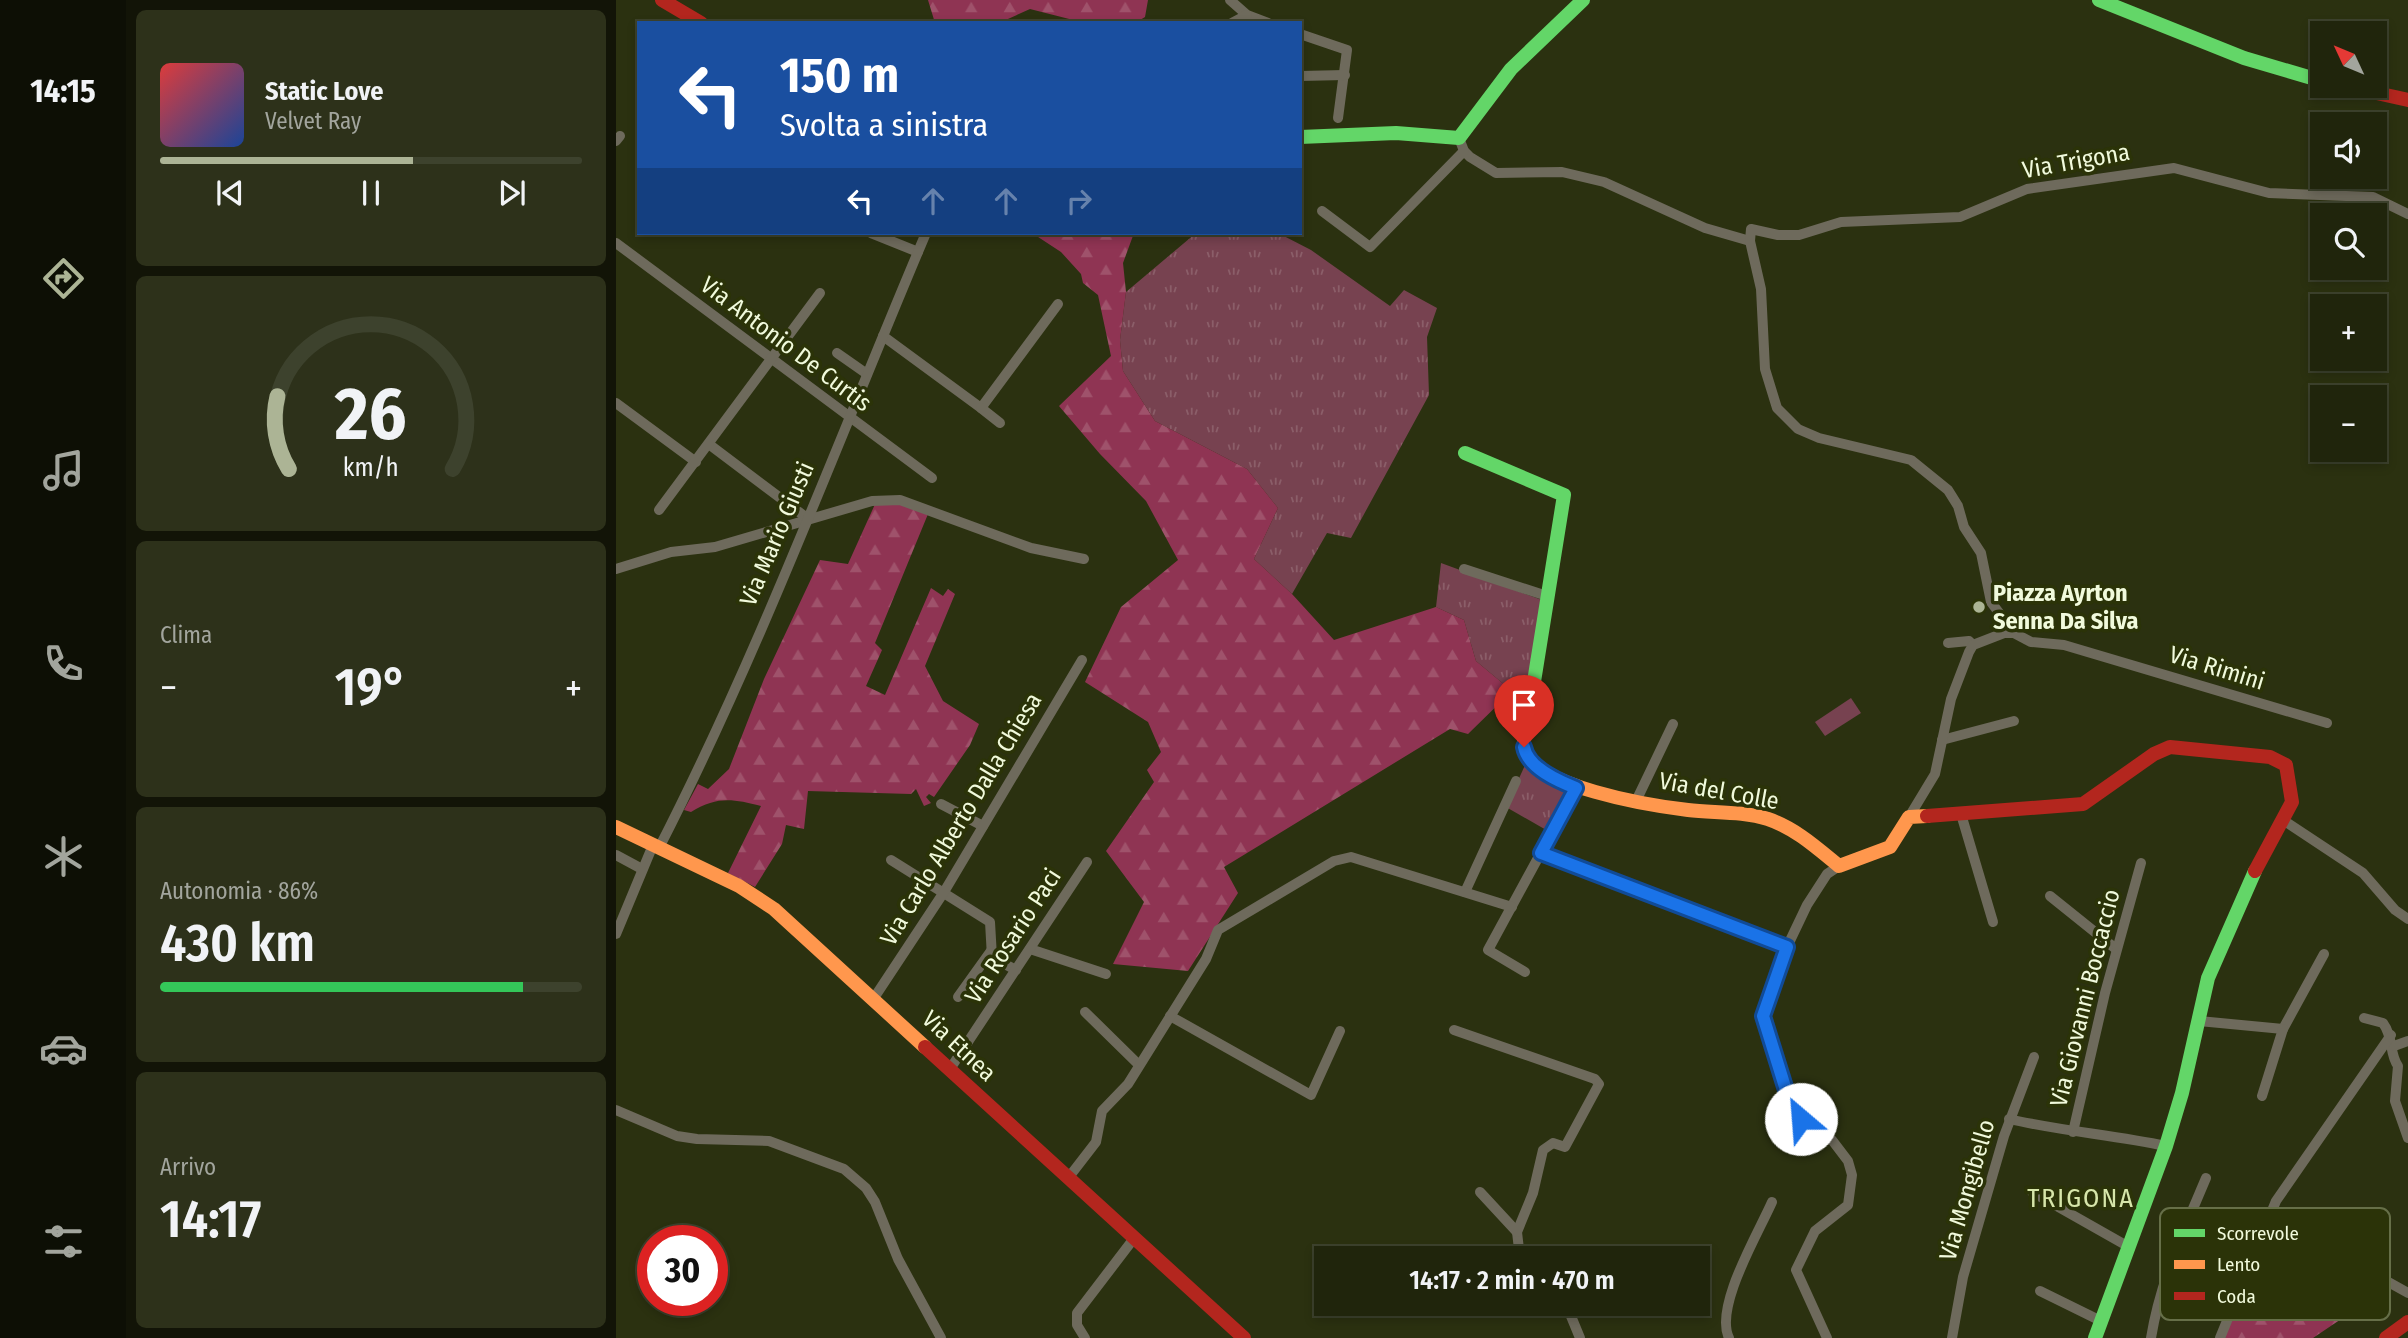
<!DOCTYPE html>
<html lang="it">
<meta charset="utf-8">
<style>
body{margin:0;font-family:"Fira Sans Condensed",sans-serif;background:#2d311a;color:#f1f3f6;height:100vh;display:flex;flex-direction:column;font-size:26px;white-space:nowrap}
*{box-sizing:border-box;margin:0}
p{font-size:23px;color:#a2a59d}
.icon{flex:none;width:38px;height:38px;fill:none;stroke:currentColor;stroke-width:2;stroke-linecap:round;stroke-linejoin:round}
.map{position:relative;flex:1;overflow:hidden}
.details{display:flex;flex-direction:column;gap:10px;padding:10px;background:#121407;width:490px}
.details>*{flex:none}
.guide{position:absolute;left:21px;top:21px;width:665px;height:214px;border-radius:0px;box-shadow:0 4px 10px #0003,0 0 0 2px #3d422d;background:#1a4fa0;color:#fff;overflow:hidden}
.needle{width:46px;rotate:314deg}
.fabs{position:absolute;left:1694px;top:21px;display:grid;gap:14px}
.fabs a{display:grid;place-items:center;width:77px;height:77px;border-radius:0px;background:#20250c;box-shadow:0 4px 10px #0003,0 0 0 2px #3d422d;font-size:35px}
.speed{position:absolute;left:21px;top:1225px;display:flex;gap:14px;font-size:35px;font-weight:700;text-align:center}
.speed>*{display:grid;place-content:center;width:91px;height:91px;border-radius:50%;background:#20250c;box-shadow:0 4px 10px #0003,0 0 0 2px #3d422d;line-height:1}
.speed .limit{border:10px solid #d22;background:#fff;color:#111}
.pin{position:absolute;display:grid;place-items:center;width:60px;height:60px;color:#fff;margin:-72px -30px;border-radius:50% 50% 50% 0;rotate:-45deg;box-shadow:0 0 7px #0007}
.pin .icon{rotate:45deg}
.me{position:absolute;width:77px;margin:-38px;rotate:333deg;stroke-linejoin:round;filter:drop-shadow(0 0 5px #0008)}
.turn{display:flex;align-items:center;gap:24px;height:147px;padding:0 28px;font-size:32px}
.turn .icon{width:91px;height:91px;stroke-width:2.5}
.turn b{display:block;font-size:49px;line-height:60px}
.lanes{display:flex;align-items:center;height:66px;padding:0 28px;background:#0003;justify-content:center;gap:35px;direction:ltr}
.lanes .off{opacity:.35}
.big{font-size:52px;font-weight:600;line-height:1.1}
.details .widget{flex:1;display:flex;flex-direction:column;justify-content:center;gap:10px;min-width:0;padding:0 24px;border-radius:10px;background:#2d311a}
.details .dial{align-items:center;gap:0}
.dial svg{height:182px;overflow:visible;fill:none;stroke:#3d422d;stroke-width:7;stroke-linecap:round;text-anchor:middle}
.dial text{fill:#f1f3f6;stroke:none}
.song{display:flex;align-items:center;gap:21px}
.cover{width:84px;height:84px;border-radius:10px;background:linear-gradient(135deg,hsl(0 70% 55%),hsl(220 70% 35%))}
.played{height:7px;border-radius:4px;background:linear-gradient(90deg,#acb495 60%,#3d422d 60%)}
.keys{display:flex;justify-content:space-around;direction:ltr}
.heat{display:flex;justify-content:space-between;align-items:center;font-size:38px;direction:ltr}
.charge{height:10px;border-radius:5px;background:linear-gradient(90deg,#34c759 86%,#3d422d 0)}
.trip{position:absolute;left:698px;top:1246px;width:396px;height:70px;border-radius:0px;background:#20250c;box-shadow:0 4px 10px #0003,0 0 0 2px #3d422d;font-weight:600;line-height:70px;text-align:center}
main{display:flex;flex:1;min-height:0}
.tabs{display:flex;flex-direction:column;width:126px;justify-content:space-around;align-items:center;background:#0d0f05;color:#a2a59d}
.tabs .icon{width:49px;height:49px}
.tabs .active{color:#acb495}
.tabs b{font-size:32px;color:#f1f3f6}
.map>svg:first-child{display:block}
.grass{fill:url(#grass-tufts)}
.forest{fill:url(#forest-firs)}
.pitch{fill:#774250}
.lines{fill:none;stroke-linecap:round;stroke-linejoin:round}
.street{stroke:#6e6a5c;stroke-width:10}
.fast{stroke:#63d668;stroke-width:14}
.slow{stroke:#ff974d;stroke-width:14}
.jam{stroke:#b3261e;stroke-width:14}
.route-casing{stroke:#114b97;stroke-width:18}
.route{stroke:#1a73e8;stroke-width:12}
.poi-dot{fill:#acb495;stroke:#2b3308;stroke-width:2.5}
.labels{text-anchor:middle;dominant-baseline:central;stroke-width:7;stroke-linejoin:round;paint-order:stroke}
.street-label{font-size:24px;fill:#f1fadc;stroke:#2b3308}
.poi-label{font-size:24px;font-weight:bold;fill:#f1fadc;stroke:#2b3308;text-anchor:start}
.neighbourhood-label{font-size:26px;letter-spacing:2px;fill:#d7e6aa;stroke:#2b3308}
.key{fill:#2b3308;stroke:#666f48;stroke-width:2}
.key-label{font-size:19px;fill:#f1fadc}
</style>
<main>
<nav class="tabs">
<b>14:15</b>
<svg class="icon active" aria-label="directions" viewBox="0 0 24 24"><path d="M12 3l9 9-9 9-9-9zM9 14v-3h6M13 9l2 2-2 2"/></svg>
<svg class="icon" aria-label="music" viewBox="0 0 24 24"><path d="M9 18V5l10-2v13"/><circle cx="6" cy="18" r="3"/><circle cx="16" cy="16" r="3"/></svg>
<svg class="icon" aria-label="phone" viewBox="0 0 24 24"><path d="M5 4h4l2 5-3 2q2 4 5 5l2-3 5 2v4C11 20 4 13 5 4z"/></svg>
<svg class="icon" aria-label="climate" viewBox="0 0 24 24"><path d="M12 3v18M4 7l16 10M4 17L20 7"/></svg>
<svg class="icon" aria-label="car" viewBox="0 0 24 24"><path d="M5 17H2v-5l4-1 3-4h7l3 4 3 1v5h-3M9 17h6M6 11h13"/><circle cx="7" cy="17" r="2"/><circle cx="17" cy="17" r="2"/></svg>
<svg class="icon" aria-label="filters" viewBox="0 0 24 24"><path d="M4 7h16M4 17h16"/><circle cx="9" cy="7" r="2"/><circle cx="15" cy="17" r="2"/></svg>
</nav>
<section class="details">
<div class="widget">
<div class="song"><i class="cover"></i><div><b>Static Love</b><p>Velvet Ray</p></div></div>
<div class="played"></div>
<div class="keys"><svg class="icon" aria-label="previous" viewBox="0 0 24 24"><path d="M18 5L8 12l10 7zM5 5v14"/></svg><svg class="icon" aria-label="pause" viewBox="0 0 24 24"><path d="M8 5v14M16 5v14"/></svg><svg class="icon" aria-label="next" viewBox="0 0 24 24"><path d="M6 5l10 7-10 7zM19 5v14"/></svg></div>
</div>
<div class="widget dial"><svg viewBox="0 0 100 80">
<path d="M14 69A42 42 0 1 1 86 69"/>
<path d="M14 69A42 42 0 0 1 9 37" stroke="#acb495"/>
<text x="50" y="56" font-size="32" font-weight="700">26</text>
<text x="50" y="72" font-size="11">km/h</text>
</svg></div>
<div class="widget"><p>Clima</p>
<div class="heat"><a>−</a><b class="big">19°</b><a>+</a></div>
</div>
<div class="widget"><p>Autonomia · 86%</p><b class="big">430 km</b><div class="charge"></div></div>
<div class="widget"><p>Arrivo</p><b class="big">14:17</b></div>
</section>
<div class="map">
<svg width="1792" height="1338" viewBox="0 0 1792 1338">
<defs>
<pattern id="grass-tufts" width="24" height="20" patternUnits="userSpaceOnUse" patternTransform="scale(1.75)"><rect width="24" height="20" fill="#774250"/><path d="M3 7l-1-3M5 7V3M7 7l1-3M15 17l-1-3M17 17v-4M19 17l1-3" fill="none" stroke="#8b5e69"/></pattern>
<pattern id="forest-firs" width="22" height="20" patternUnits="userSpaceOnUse" patternTransform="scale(1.75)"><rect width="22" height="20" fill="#8f3453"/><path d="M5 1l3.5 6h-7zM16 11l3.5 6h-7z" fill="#9f526b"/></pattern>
</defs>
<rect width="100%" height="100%" fill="#2b3110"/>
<g class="grass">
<polygon points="580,233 662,233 695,250 774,306 788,290 821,308 811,337 813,395 735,538 711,533 676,594 638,559 662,508 631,469 539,421 507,371 504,340 510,292"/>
<polygon points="825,563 926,600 913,686 896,691 860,661 848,620 820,607"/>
<polygon points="910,763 955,790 932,831 890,807"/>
</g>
<g class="forest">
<polygon points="312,0 532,0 529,17 519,23 469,23 414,9 383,23 319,23"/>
<polygon points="416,233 518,233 507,263 510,292 504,340 507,371 539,421 631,469 662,508 638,559 676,594 718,640 820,607 848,620 860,661 896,691 852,734 834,729 608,867 622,893 572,971 497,964 528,902 490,851 538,782 531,770 545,752 532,722 469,682 505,607 562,560 530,501 484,454 443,406 495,356 482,295 467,283 465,274 445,252"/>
<path d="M271,500L312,514L259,643L266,650L250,686L269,695L315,588L327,596L332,589L339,594L309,666L327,701L363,724L354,745L318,797L313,794L310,797L315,803L308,806L300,789L295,794L192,791L188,829L170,825L166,844L139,887L112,873L145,806C117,799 101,796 75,812L68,810L82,784L92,789L113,769L148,679L204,560L232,564L260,502Z"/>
<polygon points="1639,1259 1681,1291 1743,1307 1697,1338 1608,1338"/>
</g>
<polygon class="pitch" points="1235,698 1245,713 1209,736 1199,722"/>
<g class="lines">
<g class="street">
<polyline points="614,0 631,15 652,23"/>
<polyline points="616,23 631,15"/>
<polyline points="684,34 731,50 722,118"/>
<polyline points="684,76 729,75"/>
<polyline points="843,138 848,151 854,157 880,173 946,172 988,182 1089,228 1134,241"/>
<polyline points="0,141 4,136"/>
<polyline points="706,211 754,247 848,151"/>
<polyline points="255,233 302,252"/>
<polyline points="0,243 316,478"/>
<polyline points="267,336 365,408 442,304"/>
<polyline points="221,353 251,374"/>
<polyline points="0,403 80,462"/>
<polyline points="365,408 384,423"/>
<polyline points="94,445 191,518"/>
<polyline points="43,510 204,293"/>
<polyline points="0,569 55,552 99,547 256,501 284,500 415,548 468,559"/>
<polyline points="848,569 931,596"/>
<polyline points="1398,633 1375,602 1365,553 1348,527 1342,506 1332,490 1295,460 1203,438 1182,429 1161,408 1149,369 1145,289 1134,241 1135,229 1162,235 1183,235 1225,222 1344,217 1411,189 1558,168 1653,193 1757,197 1792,214"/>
<polyline points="1332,643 1353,641 1357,645"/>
<polyline points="1326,740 1398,721"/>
<polyline points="1021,799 1057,724"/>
<polyline points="325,804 367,826"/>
<polyline points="1345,814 1377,922"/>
<polyline points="1293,817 1319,774 1335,699 1353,652 1357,645 1388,633 1398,633 1415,642 1448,645 1711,723"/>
<polyline points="1667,820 1747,873 1779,910 1792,919"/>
<path d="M43,848C145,649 223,438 310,233"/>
<polyline points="925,853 1171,947"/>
<polyline points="0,855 26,869"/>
<polyline points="275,860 374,922 376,957 400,970"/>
<polyline points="849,892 900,781"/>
<polyline points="1434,896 1500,949"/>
<polyline points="0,934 37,845"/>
<polyline points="414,949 490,974"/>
<polyline points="909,972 872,950 960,788"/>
<polyline points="342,997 375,951"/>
<polyline points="258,998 328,892 466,660"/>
<polyline points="469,1012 522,1064"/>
<polyline points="554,1016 695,1095 724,1031"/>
<path d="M1748,1018L1767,1023C1778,1038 1773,1054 1782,1066L1779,1101L1792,1138"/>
<polyline points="1583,1021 1667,1029 1708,954"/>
<polyline points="838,1030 979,1079 983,1084 949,1147 937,1143 927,1150 917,1193 901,1232 904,1258"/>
<polyline points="1778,1046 1792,1041"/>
<polyline points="334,1069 471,862"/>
<polyline points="1646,1096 1667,1029"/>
<polyline points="0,1110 61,1136 81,1139 153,1141 228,1169 250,1188 259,1202 282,1259 325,1338"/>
<path d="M1393,1119C1445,1131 1497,1135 1550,1146"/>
<polyline points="1457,1132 1489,993 1525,863"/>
<polyline points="453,1177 480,1142 486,1111 512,1084 590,959 602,930 718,861 735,857 896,907"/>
<polyline points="864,1192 901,1232"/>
<polyline points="1416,1192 1513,1247"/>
<polyline points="1722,1254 1792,1293"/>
<polyline points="1424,1291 1485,1321"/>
<polyline points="950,1304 964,1338"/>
<polyline points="469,1338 461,1325 461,1313 519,1237"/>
<path d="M1113,1338C1098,1307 1142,1234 1156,1202"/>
<polyline points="1211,1338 1180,1270 1199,1231 1232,1205 1236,1175 1232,1161 1216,1140 1177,1111 1147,1015 1171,947 1191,905 1211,874 1223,866"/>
<polyline points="1336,1338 1347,1277 1388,1136 1418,1057"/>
<path d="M1535,1338C1544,1282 1568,1230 1590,1178"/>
<polyline points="1604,1338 1660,1201 1775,1035"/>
</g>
<g class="fast">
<polyline points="1483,0 1628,58 1706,81"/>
<polyline points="684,137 780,133 843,138 895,69 967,0"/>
<polyline points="849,453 948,495 912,719"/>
<polyline points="1479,1338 1550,1146 1566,1093 1592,978 1639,871"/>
</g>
<g class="slow">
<path d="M912,719C911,727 907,738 908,746C913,787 1038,806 1072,810C1098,813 1126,811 1152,819C1179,828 1201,848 1223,866L1274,847L1293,817L1311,816"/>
<polyline points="0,827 123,886 158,909 309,1047"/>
</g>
<g class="jam">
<polyline points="46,0 85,23"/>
<polyline points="1729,86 1792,100"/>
<polyline points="1311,816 1467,804 1538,754 1554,747 1654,757 1670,765 1676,802 1639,871"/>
<polyline points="309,1047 628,1338"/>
<polyline points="1770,1338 1792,1322"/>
</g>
</g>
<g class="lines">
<g class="route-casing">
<path id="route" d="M908,747C912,768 942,781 960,788L925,853L1171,947L1147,1016L1174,1103L1185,1119"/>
</g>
<use href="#route" class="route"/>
</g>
<circle class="poi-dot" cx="1363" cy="607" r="7"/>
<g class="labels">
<g class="street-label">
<text transform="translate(1460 161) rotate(-10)">Via Trigona</text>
<text transform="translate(170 344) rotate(37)">Via Antonio De Curtis</text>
<text transform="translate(161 534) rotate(-67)">Via Mario Giusti</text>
<text transform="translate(1601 668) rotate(17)">Via Rimini</text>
<text transform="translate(1103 791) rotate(10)">Via del Colle</text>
<text transform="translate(345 819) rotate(-59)">Via Carlo Alberto Dalla Chiesa</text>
<text transform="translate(397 936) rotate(-57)">Via Rosario Paci</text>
<text transform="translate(1469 998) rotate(-76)">Via Giovanni Boccaccio</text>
<text transform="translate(343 1046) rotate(43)">Via Etnea</text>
<text transform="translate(1351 1190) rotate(-74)">Via Mongibello</text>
</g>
<g class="poi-label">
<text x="1377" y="593">Piazza Ayrton<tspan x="1377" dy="28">Senna Da Silva</tspan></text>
</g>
<g class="neighbourhood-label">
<text x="1465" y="1198">TRIGONA</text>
</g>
</g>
<rect x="1544" y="1208" width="230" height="112" rx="10" class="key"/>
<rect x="1558" y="1229" width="31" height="8" fill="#63d668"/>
<rect x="1558" y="1260" width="31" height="9" fill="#ff974d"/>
<rect x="1558" y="1292" width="31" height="8" fill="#b3261e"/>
<g class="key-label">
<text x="1601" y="1240">Scorrevole</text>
<text x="1601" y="1271">Lento</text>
<text x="1601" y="1303">Coda</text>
</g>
</svg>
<div class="fabs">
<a><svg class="needle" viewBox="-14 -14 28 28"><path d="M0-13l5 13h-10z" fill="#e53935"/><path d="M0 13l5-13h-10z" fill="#a2a59d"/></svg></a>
<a><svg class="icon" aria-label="sound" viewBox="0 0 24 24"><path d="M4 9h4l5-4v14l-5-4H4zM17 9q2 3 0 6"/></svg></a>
<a><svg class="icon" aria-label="search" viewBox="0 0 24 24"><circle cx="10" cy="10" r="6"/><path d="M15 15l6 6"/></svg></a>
<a>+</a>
<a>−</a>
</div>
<div class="speed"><div class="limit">30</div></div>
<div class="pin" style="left:908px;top:747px;background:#d93025"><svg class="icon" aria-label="arrive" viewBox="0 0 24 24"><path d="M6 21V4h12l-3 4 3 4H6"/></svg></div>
<svg class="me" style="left:1185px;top:1119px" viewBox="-20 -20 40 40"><circle r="19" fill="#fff"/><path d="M0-13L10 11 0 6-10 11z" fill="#1a73e8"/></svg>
<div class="trip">14:17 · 2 min · 470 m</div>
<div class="guide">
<div class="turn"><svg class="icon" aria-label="left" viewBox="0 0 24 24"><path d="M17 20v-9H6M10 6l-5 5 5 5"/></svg><div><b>150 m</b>Svolta a sinistra</div></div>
<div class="lanes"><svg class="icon" aria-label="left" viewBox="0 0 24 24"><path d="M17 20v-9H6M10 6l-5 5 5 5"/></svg><svg class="icon off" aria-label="ahead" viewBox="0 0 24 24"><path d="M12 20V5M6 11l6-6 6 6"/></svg><svg class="icon off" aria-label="ahead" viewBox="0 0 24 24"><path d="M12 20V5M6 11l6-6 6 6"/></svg><svg class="icon off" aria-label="right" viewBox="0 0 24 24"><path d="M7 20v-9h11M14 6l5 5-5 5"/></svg></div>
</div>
</div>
</main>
